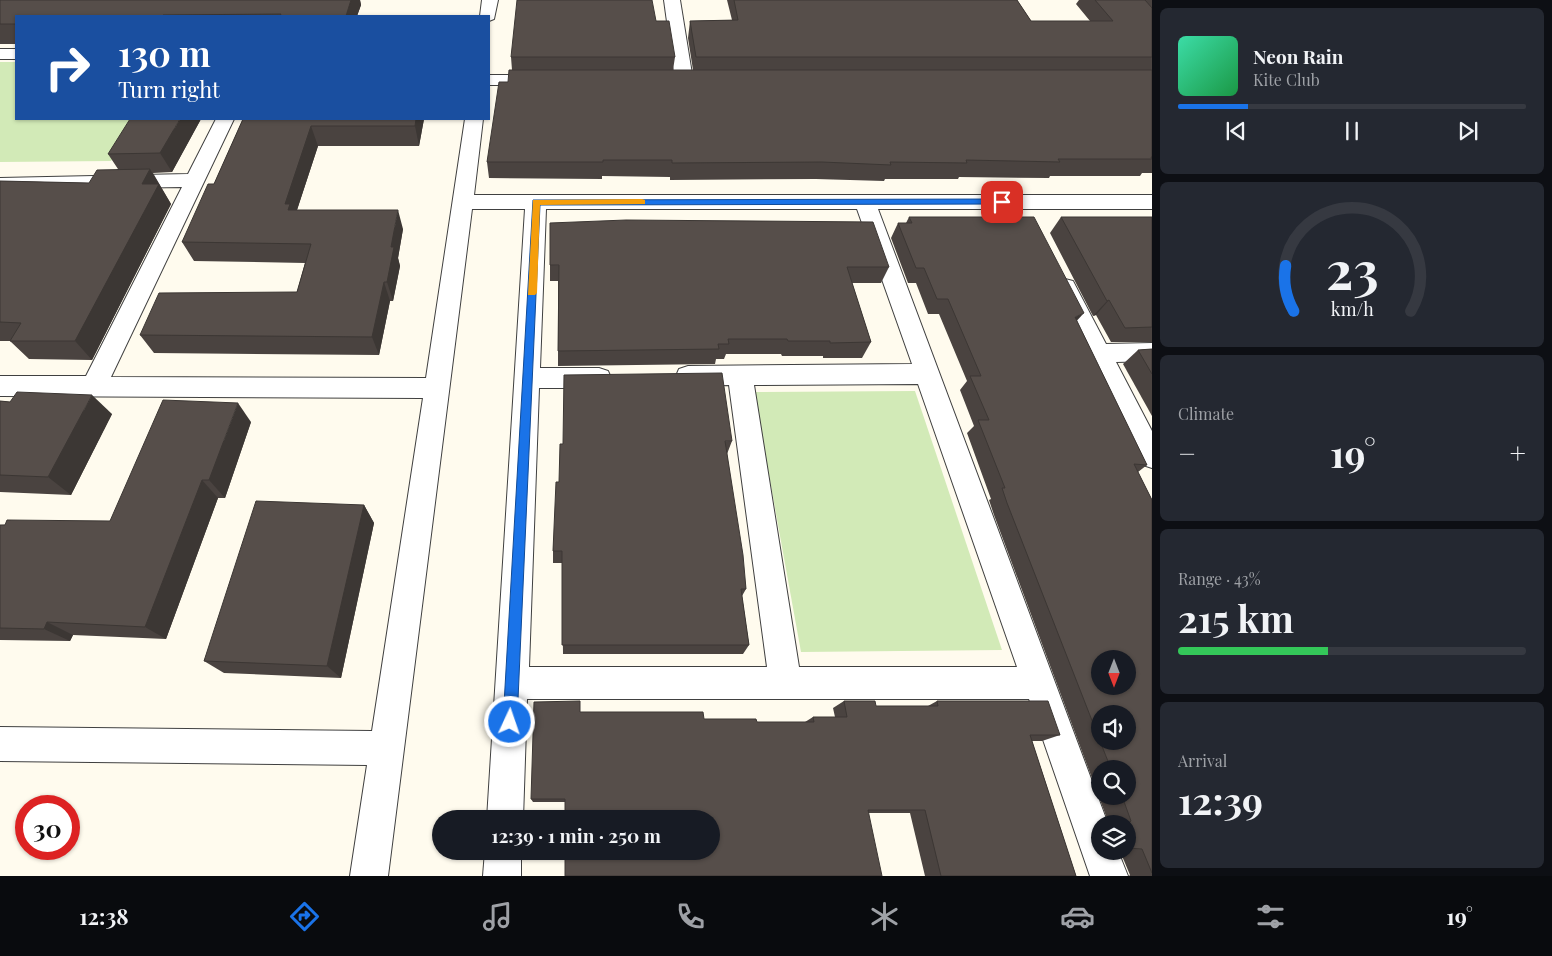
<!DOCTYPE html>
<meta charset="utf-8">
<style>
body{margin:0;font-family:"Playfair Display",serif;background:#242831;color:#f1f3f6;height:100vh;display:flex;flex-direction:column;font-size:19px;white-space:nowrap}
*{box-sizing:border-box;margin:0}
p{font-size:16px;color:#9ea1a6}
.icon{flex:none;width:28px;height:28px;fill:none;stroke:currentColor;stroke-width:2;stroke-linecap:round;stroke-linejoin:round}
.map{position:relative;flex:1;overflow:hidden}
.panel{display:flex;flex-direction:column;gap:8px;padding:8px;background:#0d0f14;width:400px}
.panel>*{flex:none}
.banner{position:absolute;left:15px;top:15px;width:475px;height:105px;border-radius:0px;box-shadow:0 1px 4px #0004;background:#1a4fa0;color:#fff;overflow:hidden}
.needle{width:32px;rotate:180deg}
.buttons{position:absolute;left:1091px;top:650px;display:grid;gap:10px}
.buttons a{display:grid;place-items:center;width:45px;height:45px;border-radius:50%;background:#171b24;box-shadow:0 1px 4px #0004;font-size:25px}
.speed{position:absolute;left:15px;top:795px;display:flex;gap:10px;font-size:25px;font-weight:700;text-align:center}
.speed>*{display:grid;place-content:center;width:65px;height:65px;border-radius:50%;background:#171b24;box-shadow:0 1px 4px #0004;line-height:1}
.speed .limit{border:8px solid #d22;background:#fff;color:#111}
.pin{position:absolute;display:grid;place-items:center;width:42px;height:42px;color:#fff;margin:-21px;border-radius:10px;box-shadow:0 2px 8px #0006}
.me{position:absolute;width:55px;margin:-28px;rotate:3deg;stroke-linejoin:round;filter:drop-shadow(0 0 4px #0008)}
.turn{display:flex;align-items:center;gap:18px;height:105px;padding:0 20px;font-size:22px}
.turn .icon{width:65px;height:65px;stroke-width:2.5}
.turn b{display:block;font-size:35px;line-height:42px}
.big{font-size:38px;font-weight:700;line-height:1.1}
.panel .widget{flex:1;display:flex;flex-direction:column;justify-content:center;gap:8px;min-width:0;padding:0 18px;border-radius:8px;background:#242831}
.panel .dial{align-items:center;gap:0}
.dial svg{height:130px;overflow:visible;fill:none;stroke:#363941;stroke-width:7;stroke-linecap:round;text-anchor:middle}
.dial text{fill:#f1f3f6;stroke:none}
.song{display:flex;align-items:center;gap:15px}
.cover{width:60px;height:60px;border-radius:8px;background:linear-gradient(135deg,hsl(160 70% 55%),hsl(140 70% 35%))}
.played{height:5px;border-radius:2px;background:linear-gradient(90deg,#1a73e8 20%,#363941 20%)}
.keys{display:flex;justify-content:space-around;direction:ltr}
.heat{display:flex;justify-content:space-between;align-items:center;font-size:28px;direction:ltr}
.charge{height:8px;border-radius:4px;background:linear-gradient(90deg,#34c759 43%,#363941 0)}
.trip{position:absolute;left:432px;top:810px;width:288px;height:50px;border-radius:25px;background:#171b24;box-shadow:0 1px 4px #0004;font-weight:700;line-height:50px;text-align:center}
.tab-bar{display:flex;height:80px;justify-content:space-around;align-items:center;background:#090b0e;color:#9ea1a6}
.tab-bar .icon{width:35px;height:35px}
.tab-bar .active{color:#1a73e8}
.tab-bar b{font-size:22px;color:#f1f3f6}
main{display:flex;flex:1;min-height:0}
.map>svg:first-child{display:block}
.green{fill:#d2eab7}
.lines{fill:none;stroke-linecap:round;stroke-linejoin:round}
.minor-casing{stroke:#404040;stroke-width:2}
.minor{fill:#fff;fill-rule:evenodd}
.wall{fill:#4a4340;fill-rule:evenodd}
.shaded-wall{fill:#3c3734}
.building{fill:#564e4a;stroke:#3c3734;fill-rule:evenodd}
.route{fill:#1a73e8;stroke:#114b97}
.slow{fill:#f59e0b}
</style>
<main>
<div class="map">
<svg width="1152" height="876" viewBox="0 0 1152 876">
<rect width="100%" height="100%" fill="#fffbee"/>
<g class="green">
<polygon points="0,62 16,62 16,119 137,119 111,161 0,162"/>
<polygon points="915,391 1002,650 801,652 754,392"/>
</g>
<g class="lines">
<g class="minor-casing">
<g id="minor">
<polygon points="482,0 498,0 494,19 489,21 489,16 480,16"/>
<polygon points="664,0 680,0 693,80 690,84 678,84 675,80"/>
<rect x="0" y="49" width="16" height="10"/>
<polygon points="489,75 544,75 550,76 553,80 550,84 544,85 489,85"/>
<path d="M216,119H234L111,377L426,378L465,119H483L474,195H1152V209H878L1108,824H1100V851H1118L1128,876H1090L1029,699H527L523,819H487L525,209H472L388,876H350L367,765L0,761V727L372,731L423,398L0,396V376H86L182,187L0,190V178L188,174ZM546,209H857L912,364L688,366L679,369L676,376L679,383L688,386L729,385L767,667H529L539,388H599L608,385L611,378L608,371L599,368H540ZM918,384L1017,667H799L754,385Z"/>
<polygon points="1065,279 1073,281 1106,344 1152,343 1152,361 1116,362 1152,431 1152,468 1143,465 1054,287 1057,281"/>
<polygon points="485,851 521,851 521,876 483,876"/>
</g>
</g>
<use href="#minor" class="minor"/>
</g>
<g class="wall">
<polygon points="0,0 360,0 361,5 357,16 16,16 16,44 0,44"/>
<polygon points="727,0 1017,0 1031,21 1090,21 1076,4 1079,0 1152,0 1152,173 1142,173 1140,176 1050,176 1049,178 959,177 958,179 885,179 884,181 816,179 670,180 670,177 602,176 602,179 489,178 487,162 512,70 511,57 656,21 675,57 673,70 693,70 688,38 690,21 732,20"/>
<polygon points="201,119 172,172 153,173 171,204 92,360 29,359 10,341 0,341 0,181 89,183 118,169 108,154"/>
<polygon points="243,119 424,119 419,146 318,146 297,210 403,229 398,258 400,266 393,301 390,301 379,355 154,353 140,335 297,292 305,263 194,261 182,242 214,184"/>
<path d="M909,217L1077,321L1147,465L1138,472L1152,500V876H1129L1130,875L1120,851H1128V824H1109L994,515L989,500L991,499L967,433L974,426L960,390L967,381L939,314H928L916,283H908L891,238L898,223H906ZM1100,769H1128V796H1100Z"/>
<polygon points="1061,217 1152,217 1152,342 1111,342 1096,315 1093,316 1050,233"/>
<polygon points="550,265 889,267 881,283 852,283 871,342 862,358 823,358 823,356 782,356 781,354 726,354 724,359 716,359 715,364 558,366 558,281 550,281"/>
<polygon points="1152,349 1152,416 1123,364 1138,350"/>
<polygon points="0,401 10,402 112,414 71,495 0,492"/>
<polygon points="251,422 225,498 218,498 166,639 73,635 70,641 0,640 0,525 110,521"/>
<polygon points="732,441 727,454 746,589 742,596 749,645 743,654 563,654 562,563 553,563 553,551 563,444"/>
<polygon points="364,505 374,523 341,678 224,673 204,661"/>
<polygon points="844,701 876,706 928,706 937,701 1060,735 1042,741 1032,741 1076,876 925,876 910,813 869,813 565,802 533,802 531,799 580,712 704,719 757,722 805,722 813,717 835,717 833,708"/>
</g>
<g class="shaded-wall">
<polygon points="351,0 360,0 361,5 357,16 346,16"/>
<polygon points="180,119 201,119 172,172 160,153"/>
<polygon points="416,119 424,119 419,146 415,126"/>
<polygon points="311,126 318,146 295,216 296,230 285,204"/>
<polygon points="150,169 171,204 92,360 75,341 142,184"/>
<polygon points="398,210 403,229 398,258 400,266 393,301 387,282 391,247"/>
<polygon points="384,282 390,301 379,355 372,337"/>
<polygon points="1109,300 1096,315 1093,316 1107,301"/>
<polygon points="1084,313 1071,327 1075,317"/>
<polygon points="92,395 112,414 71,495 48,477"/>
<polygon points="238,403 251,422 225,498 209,480"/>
<polygon points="202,480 218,498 166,639 145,627"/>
<polygon points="364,505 374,523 341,678 327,666"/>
<polygon points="47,622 73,635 70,641 44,629"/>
</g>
<g class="building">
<polygon points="0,0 351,0 346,16 280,16 281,14 163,15 162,16 16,16 16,24 0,24"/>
<polygon points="517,0 652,0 656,21 669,21 675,57 511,57"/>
<polygon points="734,0 1017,0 1031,21 1113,21 1095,0 1145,0 1152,8 1152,57 696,57 690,21 738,20"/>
<polygon points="509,70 1152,70 1152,157 1151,157 1152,159 1058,159 1060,162 966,160 967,163 890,162 891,165 822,162 672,163 672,160 603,160 603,162 487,162 499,82 508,82"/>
<polygon points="130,119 180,119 160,153 108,154"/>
<polygon points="243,119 416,119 415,126 311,126 285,204 290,204 288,210 398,210 391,247 394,247 387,282 384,282 372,337 140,335 159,293 297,292 311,244 182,242 208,184 214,184"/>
<polygon points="150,169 142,184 159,184 75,341 10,341 21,323 0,322 0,181 89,183 97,170"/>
<path d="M909,217H1034L1084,313L1075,317L1147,465L1134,464L1152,500V873L1142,849L1128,848V824L1123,823H1129L1131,821L1122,796H1128V769H1111L1100,741H1128V714H1100V741L1007,503L1002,488H1005L978,420H989L970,376H981L948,299H937L924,268H916L898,223H912ZM1100,659H1128V686H1100Z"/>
<polygon points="1061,217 1152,217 1152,327 1125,328 1109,300 1107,301"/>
<polygon points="626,220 873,222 889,267 847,267 871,342 830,343 830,341 788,341 787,339 728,339 729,344 718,344 719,349 558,351 559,265 550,265 550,223"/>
<polygon points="1152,349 1152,374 1138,350"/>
<polygon points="722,373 732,441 725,441 743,555 746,589 741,589 749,645 562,645 562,551 553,551 556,482 559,482 560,444 563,444 564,375"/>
<polygon points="17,392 92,395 48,477 0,475 0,401 10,402"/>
<polygon points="163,400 238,403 209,480 202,480 145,627 47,622 44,629 0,628 0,525 5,525 7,520 110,521"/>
<polygon points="256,501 364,505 327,666 204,661"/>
<polygon points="580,701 580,712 703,712 704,719 756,719 757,722 814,722 813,717 847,717 844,701 875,701 876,706 938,706 937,701 1048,701 1060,735 1030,735 1076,876 941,876 925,810 868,810 882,876 565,876 565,851 711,851 711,819 565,819 565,799 531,799 534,702"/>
</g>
<polygon class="route" points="1002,199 1005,200 1005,204 540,205 517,722 515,727 510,729 505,727 503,722 533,200"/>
<polygon class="slow" points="642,199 645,200 645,204 540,205 537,293 535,295 528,295 533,200"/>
</svg>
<div class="buttons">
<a><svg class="needle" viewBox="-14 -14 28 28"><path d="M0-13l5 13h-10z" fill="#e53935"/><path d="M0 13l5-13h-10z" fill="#9ea1a6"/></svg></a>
<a><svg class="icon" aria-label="sound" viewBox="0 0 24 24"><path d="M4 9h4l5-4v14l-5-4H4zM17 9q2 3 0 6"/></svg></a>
<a><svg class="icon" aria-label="search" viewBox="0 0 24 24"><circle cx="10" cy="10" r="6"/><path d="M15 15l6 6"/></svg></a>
<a><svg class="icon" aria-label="layers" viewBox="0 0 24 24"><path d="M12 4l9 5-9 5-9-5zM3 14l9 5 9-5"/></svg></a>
</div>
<div class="speed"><div class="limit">30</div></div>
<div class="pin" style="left:1002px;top:202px;background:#d93025"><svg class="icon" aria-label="arrive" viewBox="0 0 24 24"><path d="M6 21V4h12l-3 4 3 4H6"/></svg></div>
<svg class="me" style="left:510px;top:722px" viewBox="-20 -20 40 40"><circle r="17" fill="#1a73e8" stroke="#fff" stroke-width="3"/><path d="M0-11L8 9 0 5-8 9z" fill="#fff"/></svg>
<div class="trip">12:39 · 1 min · 250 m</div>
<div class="banner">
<div class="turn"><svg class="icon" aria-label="right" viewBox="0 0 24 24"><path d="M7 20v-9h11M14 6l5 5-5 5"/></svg><div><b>130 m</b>Turn right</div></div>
</div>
</div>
<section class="panel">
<div class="widget">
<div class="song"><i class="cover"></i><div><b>Neon Rain</b><p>Kite Club</p></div></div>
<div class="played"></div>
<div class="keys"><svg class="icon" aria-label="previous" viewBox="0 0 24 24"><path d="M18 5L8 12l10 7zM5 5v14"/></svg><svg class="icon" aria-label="pause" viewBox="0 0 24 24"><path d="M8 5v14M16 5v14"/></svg><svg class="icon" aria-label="next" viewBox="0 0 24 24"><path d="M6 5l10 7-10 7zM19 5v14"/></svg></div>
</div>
<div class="widget dial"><svg viewBox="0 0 100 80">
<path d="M14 69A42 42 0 1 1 86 69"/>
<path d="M14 69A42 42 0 0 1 9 41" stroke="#1a73e8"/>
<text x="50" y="56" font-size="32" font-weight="700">23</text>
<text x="50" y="72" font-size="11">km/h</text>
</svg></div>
<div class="widget"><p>Climate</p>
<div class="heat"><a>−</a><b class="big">19°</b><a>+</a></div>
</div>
<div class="widget"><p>Range · 43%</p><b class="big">215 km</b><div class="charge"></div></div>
<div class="widget"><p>Arrival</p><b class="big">12:39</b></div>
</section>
</main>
<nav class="tab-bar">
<b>12:38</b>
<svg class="icon active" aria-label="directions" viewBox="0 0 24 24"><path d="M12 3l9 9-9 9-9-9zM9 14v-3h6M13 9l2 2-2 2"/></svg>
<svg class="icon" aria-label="music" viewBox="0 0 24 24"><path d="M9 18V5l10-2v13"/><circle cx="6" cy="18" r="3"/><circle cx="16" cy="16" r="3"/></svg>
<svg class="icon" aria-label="phone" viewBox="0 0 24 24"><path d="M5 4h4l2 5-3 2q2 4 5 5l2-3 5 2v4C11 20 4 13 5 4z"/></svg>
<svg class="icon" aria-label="climate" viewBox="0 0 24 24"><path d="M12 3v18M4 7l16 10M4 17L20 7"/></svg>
<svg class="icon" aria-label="car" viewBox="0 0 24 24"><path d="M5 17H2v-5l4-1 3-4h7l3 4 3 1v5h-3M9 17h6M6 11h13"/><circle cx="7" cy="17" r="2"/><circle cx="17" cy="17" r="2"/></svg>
<svg class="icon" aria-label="filters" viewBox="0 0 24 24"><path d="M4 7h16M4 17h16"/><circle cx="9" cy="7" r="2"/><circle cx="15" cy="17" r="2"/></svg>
<b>19°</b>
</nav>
